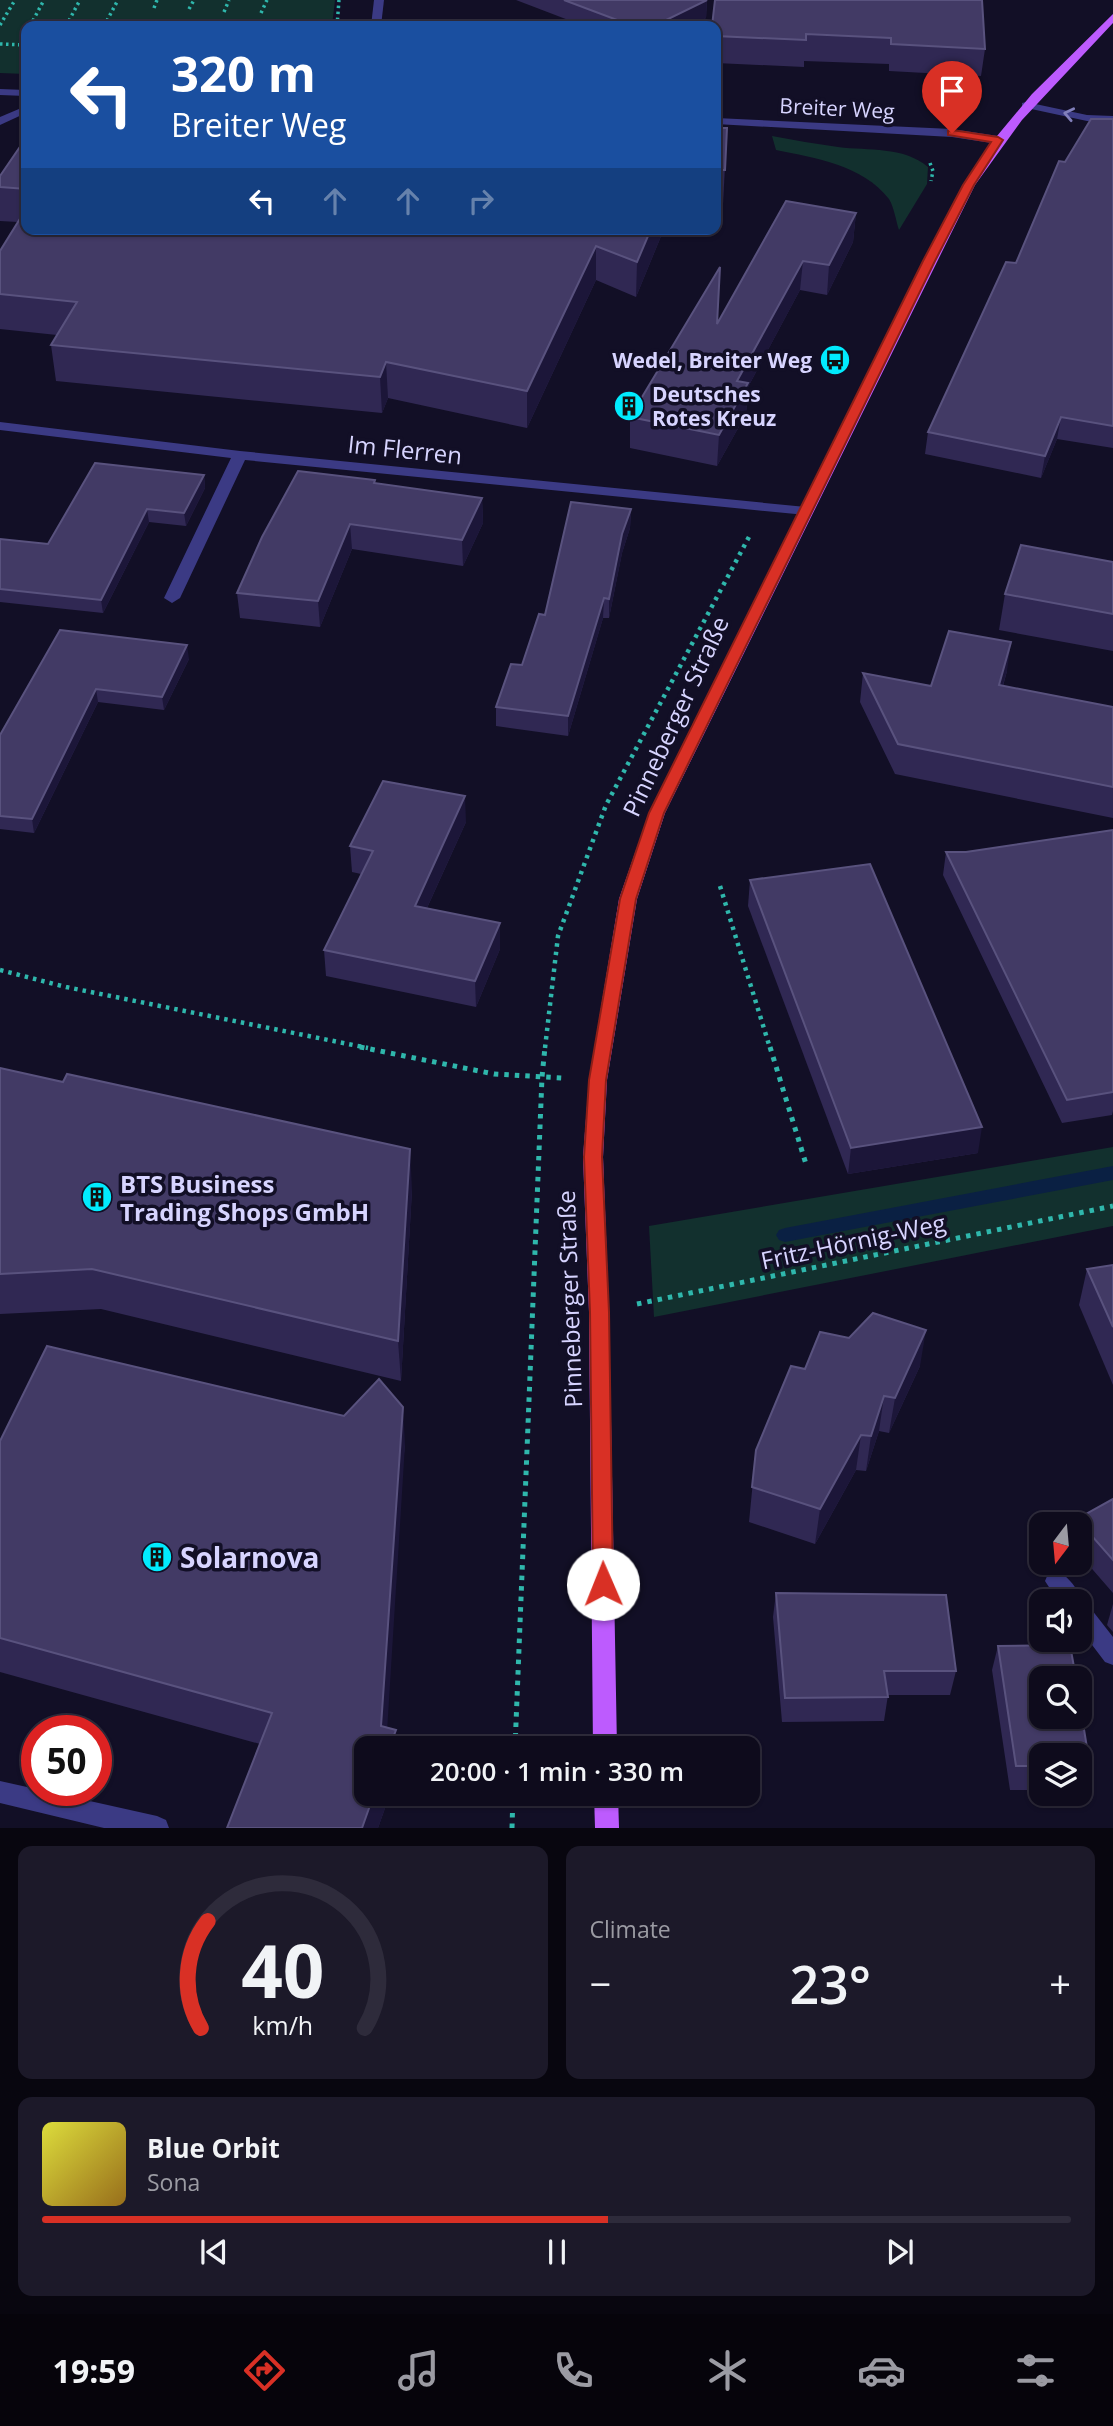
<!DOCTYPE html>
<meta charset="utf-8">
<style>
body{margin:0;font-family:"Open Sans",sans-serif;background:#1c1929;color:#f1f3f6;height:100vh;display:flex;flex-direction:column;font-size:26px;white-space:nowrap}
*{box-sizing:border-box;margin:0}
p{font-size:23px;color:#9b9ba3}
.icon{flex:none;width:38px;height:38px;fill:none;stroke:currentColor;stroke-width:2;stroke-linecap:round;stroke-linejoin:round}
.map{position:relative;height:1828px;overflow:hidden}
.drawer{display:flex;flex-direction:column;gap:18px;padding:18px;background:#08060f;flex:1}
.drawer>*{flex:none}
.guide{position:absolute;left:21px;top:21px;width:700px;height:214px;border-radius:14px;box-shadow:0 2px 5px #0004,0 0 0 2px #2e2b3b;background:#1a4fa0;color:#fff;overflow:hidden}
.needle{width:46px;rotate:196deg}
.fabs{position:absolute;left:1029px;top:1512px;display:grid;gap:14px}
.fabs a{display:grid;place-items:center;width:63px;height:63px;border-radius:14px;background:#0e0b1c;box-shadow:0 2px 5px #0004,0 0 0 2px #2e2b3b;font-size:35px}
.speed{position:absolute;left:21px;top:1715px;display:flex;gap:14px;font-size:35px;font-weight:700;text-align:center}
.speed>*{display:grid;place-content:center;width:91px;height:91px;border-radius:50%;background:#0e0b1c;box-shadow:0 2px 5px #0004,0 0 0 2px #2e2b3b;line-height:1}
.speed .limit{border:10px solid #d22;background:#fff;color:#111}
.pin{position:absolute;display:grid;place-items:center;width:60px;height:60px;color:#fff;margin:-72px -30px;border-radius:50% 50% 50% 0;rotate:-45deg;box-shadow:0 0 7px #0007}
.pin .icon{rotate:45deg}
.me{position:absolute;width:77px;margin:-38px;rotate:359deg;stroke-linejoin:round;filter:drop-shadow(0 0 5px #0008)}
.turn{display:flex;align-items:center;gap:24px;height:147px;padding:0 35px;font-size:32px}
.turn .icon{width:91px;height:91px;stroke-width:2.5}
.turn b{display:block;font-size:49px;line-height:60px}
.lanes{display:flex;align-items:center;height:66px;padding:0 35px;background:#0003;justify-content:center;gap:35px;direction:ltr}
.lanes .off{opacity:.35}
.big{font-size:52px;font-weight:600;line-height:1.1}
.drawer .card{flex:1;display:flex;flex-direction:column;justify-content:center;gap:10px;min-width:0;padding:0 24px;border-radius:14px;background:#1c1929}
.drawer .dial{align-items:center;gap:0}
.dial svg{height:182px;overflow:visible;fill:none;stroke:#2e2b3b;stroke-width:7;stroke-linecap:round;text-anchor:middle}
.dial text{fill:#f1f3f6;stroke:none}
.song{display:flex;align-items:center;gap:21px}
.cover{width:84px;height:84px;border-radius:10px;background:linear-gradient(135deg,hsl(60 70% 55%),hsl(40 70% 35%))}
.played{height:7px;border-radius:4px;background:linear-gradient(90deg,#d93025 55%,#2e2b3b 55%)}
.keys{display:flex;justify-content:space-around;direction:ltr}
.heat{display:flex;justify-content:space-between;align-items:center;font-size:38px;direction:ltr}
.drawer .tiles{flex:1;display:grid;gap:18px;grid-template-columns:1fr 1fr}
.card:last-child{grid-column:span 2}
.trip{position:absolute;left:354px;top:1736px;width:406px;height:70px;border-radius:14px;background:#0e0b1c;box-shadow:0 2px 5px #0004,0 0 0 2px #2e2b3b;font-weight:600;line-height:70px;text-align:center}
.menu{display:flex;height:112px;justify-content:space-around;align-items:center;background:#06040b;color:#9b9ba3}
.menu .icon{width:49px;height:49px}
.menu .selected{color:#d93025}
.menu b{font-size:32px;color:#f1f3f6}
.map>svg:first-child{display:block}
.green{fill:#12302e}
.lines{fill:none;stroke-linecap:round;stroke-linejoin:round}
.stream{fill:#0a2043;fill-rule:evenodd}
.path-far2{stroke:#2fb7ac;stroke-width:3.5;stroke-dasharray:2.5 3.5;stroke-linecap:butt}
.path-far1{stroke:#2fb7ac;stroke-width:4.5;stroke-dasharray:3.5 5;stroke-linecap:butt}
.path{stroke:#2fb7ac;stroke-width:5;stroke-dasharray:4.5 6;stroke-linecap:butt}
.minor{fill:#3b3a84;fill-rule:evenodd}
.major{fill:#bd5bfe;fill-rule:evenodd}
.wall{fill:#302853}
.shaded-wall{fill:#1c1639}
.building{fill:#423a65;stroke:#59527e;stroke-width:2}
.oneway{stroke:#817fbb}
.route{fill:#d93025;stroke:#8d1f18;stroke-width:2}
.labels{text-anchor:middle;dominant-baseline:central;stroke-width:7;stroke-linejoin:round;paint-order:stroke}
.far-street-label{font-size:21px;fill:#d7d4ff;stroke:#120f26}
.far-poi-label{font-size:21px;font-weight:bold;fill:#d7d4ff;stroke:#120f26;text-anchor:end}
.street-label{font-size:24px;fill:#d7d4ff;stroke:#120f26}
.poi-label{font-size:24px;font-weight:bold;fill:#d7d4ff;stroke:#120f26;text-anchor:start}
.near-poi-label{font-size:28px;font-weight:bold;fill:#d7d4ff;stroke:#120f26;text-anchor:start}
</style>
<div class="map">
<svg width="1113" height="1828" viewBox="0 0 1113 1828">
<rect width="100%" height="100%" fill="#120f26"/>
<g class="green">
<polygon points="0,0 335,0 332,26 26,26 26,74 0,73"/>
<path d="M772,136C794,140 816,144 838,147C869,151 903,146 928,167L927,184L899,230C896,221 894,207 889,199C863,165 815,158 776,150Z"/>
<polygon points="1113,1147 1113,1226 654,1317 649,1226"/>
</g>
<g class="lines">
<polygon class="stream" points="1113,1166 1113,1180 785,1242 779,1240 776,1235 779,1230 785,1228"/>
<g class="path-far2">
<polyline points="154,8 157,0"/>
<polyline points="189,9 194,0"/>
<polyline points="224,12 229,0"/>
<polyline points="261,13 267,0"/>
<polyline points="0,25 15,0"/>
<polyline points="30,26 44,0"/>
<polyline points="66,26 80,0"/>
<polyline points="104,26 118,0"/>
<polyline points="337,26 339,0"/>
<polyline points="0,44 26,45"/>
<polyline points="20,45 26,34"/>
<polyline points="930,163 933,171 931,181"/>
</g>
<g class="path-far1">
<polyline points="720,886 770,1048"/>
<polyline points="0,970 66,987 368,1048"/>
<polyline points="545,1048 558,936 606,805 750,535"/>
</g>
<g class="path">
<polyline points="360,1047 494,1074 562,1078"/>
<polyline points="770,1047 806,1164"/>
<polyline points="637,1304 1113,1206"/>
<polyline points="515,1748 542,1077 545,1047"/>
<polyline points="512,1828 513,1794"/>
</g>
<g class="minor">
<polygon points="374,0 384,0 381,26 371,26"/>
<polygon points="0,89 26,90 26,96 0,95"/>
<polygon points="1026,102 1087,115 1113,116 1113,122 1087,121 1022,107 1022,103"/>
<polygon points="26,106 26,113 0,125 0,117"/>
<polygon points="716,118 952,129 998,136 1004,140 998,144 952,137 716,124"/>
<polygon points="0,422 240,451 806,507 813,511 806,515 245,460 180,598 172,603 164,598 231,458 0,430"/>
<path d="M1056,1571C1068,1575 1079,1590 1082,1602L1088,1605L1113,1637V1665L1105,1662L1080,1629V1601H1058L1045,1581L1048,1574Z"/>
<polygon points="0,1781 157,1816 166,1820 169,1828 104,1828 0,1803"/>
</g>
<g class="major">
<polygon points="1113,14 1113,23 1022,120 975,185 665,813 637,899 607,1080 603,1157 609,1312 617,1748 593,1748 589,1312 583,1157 589,1080 619,899 649,813 963,185 997,136 1032,94"/>
<polygon points="594,1794 618,1794 619,1828 595,1828"/>
</g>
</g>
<g class="wall">
<polygon points="516,0 707,0 706,18 690,26 584,26"/>
<polygon points="715,0 985,49 981,76 889,71 889,64 804,61 804,67 716,63"/>
<polygon points="1113,119 1113,448 1057,439 1041,478 925,454 928,432 1016,263 1065,162"/>
<polygon points="716,128 727,128 723,204 716,204"/>
<polygon points="26,138 26,229 664,229 636,297 596,280 527,428 388,398 382,413 56,381 51,345 57,335 0,329 0,251 18,222 0,221 0,176"/>
<polygon points="856,213 853,242 827,295 800,290 748,387 746,414 717,466 630,448 630,417 717,324"/>
<polygon points="204,475 205,488 186,526 149,522 103,613 0,602 0,539 48,544"/>
<polygon points="376,483 482,498 483,523 463,566 352,549 320,627 240,618 237,593"/>
<polygon points="631,509 630,528 622,553 609,618 603,618 568,736 496,726 496,707 522,665 545,615"/>
<polygon points="1113,562 1113,651 999,630 1005,594"/>
<polygon points="60,630 189,659 164,710 98,702 34,833 0,829 0,735"/>
<polygon points="1007,671 1003,686 1113,707 1113,818 895,774 860,702 863,673 931,686"/>
<polygon points="466,822 427,908 500,923 500,949 476,1007 326,976 324,950 361,874 352,872 350,846"/>
<polygon points="1113,830 1113,1111 1112,1115 1062,1123 943,875 946,852 966,852"/>
<polygon points="750,880 978,1153 848,1174 748,906"/>
<polygon points="0,1068 412,1190 401,1381 101,1309 0,1314"/>
<polygon points="1113,1265 1113,1385 1079,1305 1087,1269"/>
<polygon points="920,1366 889,1433 879,1431 866,1471 856,1470 815,1544 749,1522 756,1450 805,1369"/>
<polygon points="0,1441 405,1445 366,1794 390,1794 378,1828 260,1744 0,1672"/>
<polygon points="1113,1499 1113,1593 1080,1555 1080,1524 1075,1524 1077,1519"/>
<polygon points="776,1593 956,1671 950,1695 888,1695 884,1721 782,1722 773,1617"/>
<polygon points="1113,1604 1113,1632 1107,1625"/>
<polygon points="998,1646 1090,1766 1082,1789 1080,1789 1080,1755 1041,1755 1041,1790 1010,1790 992,1670"/>
</g>
<g class="shaded-wall">
<polygon points="707,0 706,18 690,26 654,26"/>
<polygon points="856,213 853,242 827,295 829,265"/>
<polygon points="651,229 664,229 636,297 637,262"/>
<polygon points="596,246 596,280 527,428 527,391"/>
<polygon points="803,261 800,290 748,387 746,414 717,466 719,435 737,381"/>
<polygon points="386,362 388,398 382,413 380,377"/>
<polygon points="1061,417 1057,439 1041,478 1045,456"/>
<polygon points="204,475 205,488 186,526 184,513"/>
<polygon points="482,498 483,523 463,566 462,540"/>
<polygon points="147,509 149,522 103,613 101,600"/>
<polygon points="631,509 630,528 622,553 609,618 609,599 622,534"/>
<polygon points="350,524 352,549 320,627 318,601"/>
<polygon points="604,598 603,618 568,736 568,716"/>
<polygon points="1011,642 1007,671 994,715 999,685"/>
<polygon points="187,645 189,659 164,710 162,697"/>
<polygon points="96,689 98,702 34,833 32,819"/>
<polygon points="465,796 466,822 416,932 415,906"/>
<polygon points="500,923 500,949 476,1007 475,981"/>
<polygon points="982,1127 978,1153 848,1174 851,1148"/>
<polygon points="410,1149 412,1190 401,1381 398,1341"/>
<polygon points="926,1330 920,1366 889,1433 895,1398"/>
<polygon points="884,1396 879,1431 866,1471 871,1436"/>
<polygon points="403,1407 405,1445 386,1748 381,1726"/>
<polygon points="861,1435 856,1470 815,1544 820,1509"/>
<polygon points="396,1730 397,1748 389,1748"/>
<polygon points="374,1794 390,1794 378,1828 362,1828"/>
</g>
<g class="building">
<polygon points="564,0 707,0 654,26 633,26"/>
<polygon points="715,0 982,0 985,49 891,44 891,38 806,34 806,40 716,36 716,26 712,26"/>
<polygon points="1091,119 1113,119 1113,426 1061,417 1045,456 928,432 1006,262 1016,263 1059,161 1065,162"/>
<polygon points="716,128 727,128 725,170 716,170"/>
<polygon points="26,138 26,189 0,187 0,176"/>
<polygon points="786,201 856,213 829,265 803,261 737,381 748,383 719,435 630,417 720,267 717,324"/>
<polygon points="26,209 26,229 651,229 637,262 596,246 527,391 386,362 380,377 51,345 77,302 0,294 0,251"/>
<polygon points="95,463 204,475 184,513 147,509 101,600 0,589 0,539 48,544"/>
<polygon points="298,471 375,480 374,483 482,498 462,540 350,524 318,601 237,593 262,537"/>
<polygon points="571,502 631,509 622,534 609,599 604,598 568,716 496,707 511,664 522,665 539,614 545,615"/>
<polygon points="1021,545 1113,562 1113,614 1005,594"/>
<polygon points="60,630 187,645 162,697 96,689 32,819 0,816 0,735"/>
<polygon points="949,631 1011,642 999,685 1113,707 1113,787 898,744 863,673 931,686"/>
<polygon points="383,781 465,796 415,906 500,923 475,981 324,950 373,851 350,846"/>
<polygon points="1113,830 1113,1092 1067,1100 946,852 966,852"/>
<polygon points="870,864 982,1127 851,1148 750,880"/>
<polygon points="0,1068 63,1082 67,1074 410,1149 398,1341 92,1269 0,1274"/>
<polygon points="1113,1265 1113,1327 1087,1269"/>
<polygon points="873,1313 926,1330 895,1398 884,1396 871,1436 861,1435 820,1509 752,1487 756,1450 791,1366 805,1369 820,1332 849,1338"/>
<polygon points="47,1346 344,1416 379,1379 403,1407 381,1726 396,1730 389,1748 366,1748 366,1794 374,1794 362,1828 227,1828 272,1713 0,1638 0,1441"/>
<polygon points="1113,1499 1113,1560 1077,1519"/>
<polygon points="776,1593 946,1595 956,1671 884,1671 888,1697 785,1698"/>
<polygon points="1070,1645 1076,1678 1041,1678 1041,1717 1080,1717 1080,1705 1090,1766 1080,1766 1080,1755 1041,1755 1041,1766 1016,1766 998,1646"/>
</g>
<defs><path id="oneway-chevron" d="M-2-3.5L2.5 0L-2 3.5" fill="none" stroke-width="1.6" stroke-linecap="round" stroke-linejoin="round" transform="scale(1.75)"/></defs>
<use class="oneway" href="#oneway-chevron" transform="translate(1069 114) rotate(-168)"/>
<polygon class="route" points="952,130 998,137 1003,140 974,185 935,261 664,813 636,899 606,1080 602,1157 609,1312 613,1584 610,1591 603,1594 596,1591 593,1584 590,1312 584,1157 589,1080 620,899 649,813 923,261 963,185 991,142 948,135 948,131"/>
<defs>
<g id="bus-disc" transform="scale(1.575)"><circle r="9.5" fill="#01ebfe" stroke="#120f26"/><path d="M-5-6H5V4H4V6H2V4H-2V6H-4V4H-5ZM-3.5-4V0h7V-4ZM-3.5 1.2v1.5H-2V1.2ZM2 1.2v1.5H3.5V1.2Z" fill="#111"/></g>
<g id="building-disc" transform="scale(1.575)"><circle r="9.5" fill="#01ebfe" stroke="#120f26"/><path d="M-4-6H4V6H1V3H-1V6H-4ZM-2.5-4.3h1.7v1.8h-1.7ZM.8-4.3h1.7v1.8H.8ZM-2.5-1h1.7V.8h-1.7ZM.8-1h1.7V.8H.8Z" fill="#111"/></g>
</defs>
<g fill-rule="evenodd">
<use href="#bus-disc" x="835" y="360"/>
<use href="#building-disc" x="629" y="406"/>
<use href="#building-disc" x="97" y="1197"/>
<use href="#building-disc" x="157" y="1557"/>
</g>
<g class="labels">
<g class="far-street-label">
<text transform="translate(837 108) rotate(3)">Breiter Weg</text>
</g>
<g class="far-poi-label">
<text x="812" y="360">Wedel, Breiter Weg</text>
<text x="652" y="394" text-anchor="start">Deutsches<tspan x="652" dy="24">Rotes Kreuz</tspan></text>
</g>
<g class="street-label">
<text transform="translate(405 449) rotate(6)">Im Flerren</text>
<text transform="translate(675 716) rotate(-65)">Pinneberger Straße</text>
<text transform="translate(853 1241) rotate(-12)">Fritz-Hörnig-Weg</text>
<text transform="translate(569 1299) rotate(-92)">Pinneberger Straße</text>
</g>
<g class="poi-label">
<text x="120" y="1183">BTS Business<tspan x="120" dy="28">Trading Shops GmbH</tspan></text>
</g>
<g class="near-poi-label">
<text x="180" y="1557">Solarnova</text>
</g>
</g>
</svg>
<div class="fabs">
<a><svg class="needle" viewBox="-14 -14 28 28"><path d="M0-13l5 13h-10z" fill="#e53935"/><path d="M0 13l5-13h-10z" fill="#9b9ba3"/></svg></a>
<a><svg class="icon" aria-label="sound" viewBox="0 0 24 24"><path d="M4 9h4l5-4v14l-5-4H4zM17 9q2 3 0 6"/></svg></a>
<a><svg class="icon" aria-label="search" viewBox="0 0 24 24"><circle cx="10" cy="10" r="6"/><path d="M15 15l6 6"/></svg></a>
<a><svg class="icon" aria-label="layers" viewBox="0 0 24 24"><path d="M12 4l9 5-9 5-9-5zM3 14l9 5 9-5"/></svg></a>
</div>
<div class="speed"><div class="limit">50</div></div>
<div class="pin" style="left:952px;top:133px;background:#d93025"><svg class="icon" aria-label="arrive" viewBox="0 0 24 24"><path d="M6 21V4h12l-3 4 3 4H6"/></svg></div>
<svg class="me" style="left:603px;top:1584px" viewBox="-20 -20 40 40"><circle r="19" fill="#fff"/><path d="M0-13L10 11 0 6-10 11z" fill="#d93025"/></svg>
<div class="trip">20:00 · 1 min · 330 m</div>
<div class="guide">
<div class="turn"><svg class="icon" aria-label="left" viewBox="0 0 24 24"><path d="M17 20v-9H6M10 6l-5 5 5 5"/></svg><div><b>320 m</b>Breiter Weg</div></div>
<div class="lanes"><svg class="icon" aria-label="left" viewBox="0 0 24 24"><path d="M17 20v-9H6M10 6l-5 5 5 5"/></svg><svg class="icon off" aria-label="ahead" viewBox="0 0 24 24"><path d="M12 20V5M6 11l6-6 6 6"/></svg><svg class="icon off" aria-label="ahead" viewBox="0 0 24 24"><path d="M12 20V5M6 11l6-6 6 6"/></svg><svg class="icon off" aria-label="right" viewBox="0 0 24 24"><path d="M7 20v-9h11M14 6l5 5-5 5"/></svg></div>
</div>
</div>
<section class="drawer">
<div class="tiles">
<div class="card dial"><svg viewBox="0 0 100 80">
<path d="M14 69A42 42 0 1 1 86 69"/>
<path d="M14 69A42 42 0 0 1 17 22" stroke="#d93025"/>
<text x="50" y="56" font-size="32" font-weight="700">40</text>
<text x="50" y="72" font-size="11">km/h</text>
</svg></div>
<div class="card"><p>Climate</p>
<div class="heat"><a>−</a><b class="big">23°</b><a>+</a></div>
</div>
<div class="card">
<div class="song"><i class="cover"></i><div><b>Blue Orbit</b><p>Sona</p></div></div>
<div class="played"></div>
<div class="keys"><svg class="icon" aria-label="previous" viewBox="0 0 24 24"><path d="M18 5L8 12l10 7zM5 5v14"/></svg><svg class="icon" aria-label="pause" viewBox="0 0 24 24"><path d="M8 5v14M16 5v14"/></svg><svg class="icon" aria-label="next" viewBox="0 0 24 24"><path d="M6 5l10 7-10 7zM19 5v14"/></svg></div>
</div>
</div>
</section>
<nav class="menu">
<b>19:59</b>
<svg class="icon selected" aria-label="directions" viewBox="0 0 24 24"><path d="M12 3l9 9-9 9-9-9zM9 14v-3h6M13 9l2 2-2 2"/></svg>
<svg class="icon" aria-label="music" viewBox="0 0 24 24"><path d="M9 18V5l10-2v13"/><circle cx="6" cy="18" r="3"/><circle cx="16" cy="16" r="3"/></svg>
<svg class="icon" aria-label="phone" viewBox="0 0 24 24"><path d="M5 4h4l2 5-3 2q2 4 5 5l2-3 5 2v4C11 20 4 13 5 4z"/></svg>
<svg class="icon" aria-label="climate" viewBox="0 0 24 24"><path d="M12 3v18M4 7l16 10M4 17L20 7"/></svg>
<svg class="icon" aria-label="car" viewBox="0 0 24 24"><path d="M5 17H2v-5l4-1 3-4h7l3 4 3 1v5h-3M9 17h6M6 11h13"/><circle cx="7" cy="17" r="2"/><circle cx="17" cy="17" r="2"/></svg>
<svg class="icon" aria-label="filters" viewBox="0 0 24 24"><path d="M4 7h16M4 17h16"/><circle cx="9" cy="7" r="2"/><circle cx="15" cy="17" r="2"/></svg>
</nav>
